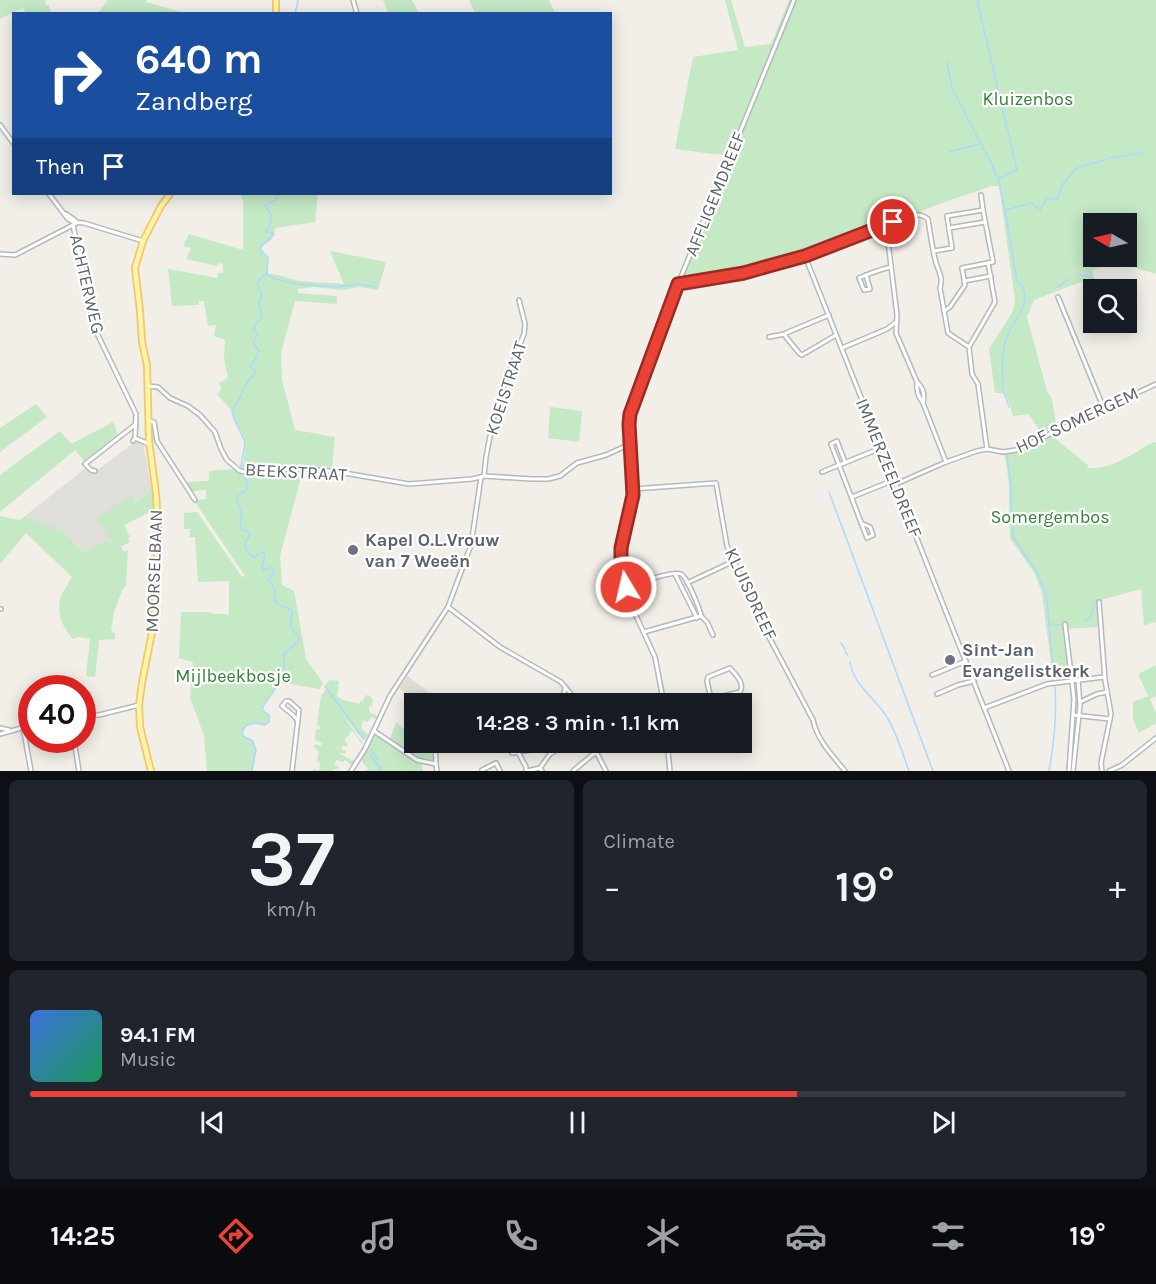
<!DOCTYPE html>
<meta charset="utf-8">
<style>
body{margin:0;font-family:Karla,sans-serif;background:#20242c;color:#f1f3f6;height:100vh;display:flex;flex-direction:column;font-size:22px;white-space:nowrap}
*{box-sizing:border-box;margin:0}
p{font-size:20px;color:#9ea1a6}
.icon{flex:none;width:33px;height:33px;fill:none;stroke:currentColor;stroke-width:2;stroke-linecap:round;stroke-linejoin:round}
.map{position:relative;height:771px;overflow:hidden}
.panel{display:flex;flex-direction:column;gap:9px;padding:9px;background:#0d0f14;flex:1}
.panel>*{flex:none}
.hud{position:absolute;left:12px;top:12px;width:600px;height:183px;border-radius:0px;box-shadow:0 3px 15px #0003;background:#1a4fa0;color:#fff;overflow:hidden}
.needle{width:39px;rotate:279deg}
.buttons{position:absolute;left:1083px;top:213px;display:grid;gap:12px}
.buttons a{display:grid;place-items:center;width:54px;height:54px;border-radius:0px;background:#171b24;box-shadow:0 3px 15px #0003;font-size:30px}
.speed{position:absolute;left:18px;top:675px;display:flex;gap:12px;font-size:30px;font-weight:700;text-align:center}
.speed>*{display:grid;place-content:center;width:78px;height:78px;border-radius:50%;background:#171b24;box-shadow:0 3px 15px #0003;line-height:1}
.speed .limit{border:9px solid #d22;background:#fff;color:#111}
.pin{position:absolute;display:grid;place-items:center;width:51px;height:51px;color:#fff;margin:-26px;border:3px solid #fff;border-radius:50%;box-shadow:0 2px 6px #0007}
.me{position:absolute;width:66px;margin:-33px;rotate:351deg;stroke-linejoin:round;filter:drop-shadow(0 0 4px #0008)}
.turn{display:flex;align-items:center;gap:21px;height:126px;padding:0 24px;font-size:27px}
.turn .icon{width:78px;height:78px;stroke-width:2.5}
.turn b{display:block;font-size:42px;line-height:51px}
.then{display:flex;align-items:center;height:57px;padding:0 24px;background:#0003;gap:12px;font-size:22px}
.big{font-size:45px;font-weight:600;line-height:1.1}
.panel .tile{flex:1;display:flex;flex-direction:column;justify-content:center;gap:9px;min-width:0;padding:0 21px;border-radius:9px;background:#20242c}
.panel .dial{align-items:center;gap:0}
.dial b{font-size:78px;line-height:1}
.song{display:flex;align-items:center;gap:18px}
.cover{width:72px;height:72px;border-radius:9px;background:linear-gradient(135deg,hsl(220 70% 55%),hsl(150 70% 35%))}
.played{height:6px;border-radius:3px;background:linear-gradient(90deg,#ea4335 70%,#363941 70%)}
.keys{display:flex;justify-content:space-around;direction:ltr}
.heat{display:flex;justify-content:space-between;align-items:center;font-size:33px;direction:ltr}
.panel .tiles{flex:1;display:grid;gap:9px;grid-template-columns:1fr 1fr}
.tile:last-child{grid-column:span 2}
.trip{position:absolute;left:404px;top:693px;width:348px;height:60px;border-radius:0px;background:#171b24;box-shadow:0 3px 15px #0003;font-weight:600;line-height:60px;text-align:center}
.menu{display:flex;height:96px;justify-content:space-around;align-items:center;background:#090b0e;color:#9ea1a6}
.menu .icon{width:42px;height:42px}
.menu .current{color:#ea4335}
.menu b{font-size:27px;color:#f1f3f6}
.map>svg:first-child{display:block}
.industrial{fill:#e0deda}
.education{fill:#e1ded6}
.green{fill:#c5e8c5;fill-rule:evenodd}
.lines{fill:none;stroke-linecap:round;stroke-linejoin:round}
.stream{stroke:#aadaff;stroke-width:1.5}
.minor-casing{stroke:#b5b8bc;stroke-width:6}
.major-casing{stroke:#f2c960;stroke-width:8}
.minor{stroke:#fff;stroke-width:3}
.major{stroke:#fff2af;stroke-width:4.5}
.route-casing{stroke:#982c22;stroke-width:15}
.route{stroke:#ea4335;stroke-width:10}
.worship-dot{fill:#6b7280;stroke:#fff;stroke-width:2}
.labels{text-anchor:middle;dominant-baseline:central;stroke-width:4.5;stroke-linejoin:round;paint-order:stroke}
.park-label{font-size:18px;fill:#348238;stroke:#fff}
.street-label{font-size:18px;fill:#5f6368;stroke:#fff}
.worship-label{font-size:18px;font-weight:bold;fill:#5b616d;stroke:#fff;text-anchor:start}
</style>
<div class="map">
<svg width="1156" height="771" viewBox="0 0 1156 771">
<rect width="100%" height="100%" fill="#f1efe8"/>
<polygon class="industrial" points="135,442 143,443 152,490 134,502 131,496 113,542 110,544 108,540 83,552 76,544 65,533 25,516 87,467 95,472"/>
<polygon class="education" points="408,676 434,697 428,703 419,703 399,688"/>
<g class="green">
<polygon points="0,0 45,0 46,5 49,5 51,13 26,13 23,8 0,19"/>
<polygon points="108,0 147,0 146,2 184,13 98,13"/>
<polygon points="383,0 412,0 419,13 394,14 388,12"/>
<polygon points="469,0 549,0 555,13 475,13"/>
<path d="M725,0H731L745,47L771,44L789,0H1156V274L1116,262L1092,270L1094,277L1034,300L1027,317L1047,391L1052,399L1057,429L1049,433L1047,431L1043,432L1039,430L1029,414L1013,416L1008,399L1003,393H995L989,349L1013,311L1015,299L999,186H991C973,193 955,198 937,205C924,209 921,214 906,216L805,256L744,273L679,283L730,156L675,149L693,57L738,50ZM1094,224H1126V256H1094Z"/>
<path d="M241,194H318L315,222L275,228L274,234L271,240L261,247V251L268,258L267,274C278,273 289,279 300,281C315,283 329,282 344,284L330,251L386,262L378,290L360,287L342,290L314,287L298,289V293L337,296V304L295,301L281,353L282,380L295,430L335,437L332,468L304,466L255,470L241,467L244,462L245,441L234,419L232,411L217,394L222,389L219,383L228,378L224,358L225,340L214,336L216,325L208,326L204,301H199V305L172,306L168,269L217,278L218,273H223V264L218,263L217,266L186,259L191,248L183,246L189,234L243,250V202Z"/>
<polygon points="36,404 47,417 0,452 0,428"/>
<polygon points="550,407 582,411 579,442 548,438"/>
<polygon points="113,422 118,434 84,461 75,450 0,512 0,475 60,431 71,444"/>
<path d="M1046,435L1049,437L1052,436L1089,466L1087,468C1105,470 1123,460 1138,451C1144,447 1149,443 1156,442V622L1144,625L1141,589L1097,601L1099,627L1063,629L1070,676L1053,679L1042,593L1035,574L1010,538L1009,516V484L1004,451L1014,450Z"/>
<path d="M234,469L244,474L245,475L255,476L303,470L280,556L282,585L294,591L306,659L323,683L320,689L278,682C275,692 264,700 262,710C267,715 271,714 269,722L264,725C254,722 241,723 243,736L253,741L256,750L252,771H207L204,735L190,698L193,662L179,658L181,612H211L212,614H229V581L198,582L195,537H190V529H184V513L197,512L242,577L245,576L195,502L198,500L206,499V490L192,491L186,482L209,481V471Z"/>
<path d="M152,490L154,510L124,525L130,537L128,539L130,542L121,547L124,552L128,550L126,586L123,588L114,612L111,630L115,634V639L99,640L95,677L86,676L90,639L79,637L73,639C62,627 55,610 62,594C65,588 69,583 72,577L26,533L0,564V516L20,520L25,516L48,526L49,525L65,533L83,552L108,540L110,543L113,542L96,518L131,495L135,502Z"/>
<polygon points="1156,665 1156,696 1150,699 1156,713 1156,723 1139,733 1133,719 1133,702 1148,696 1138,674"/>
<polygon points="330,680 339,681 337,696 343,700 359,704 361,700 364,702 363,699 366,695 371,697 371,699 373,700 372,705 369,707 369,712 377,716 376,719 371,717 368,722 363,720 361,728 368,735 364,741 341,712 363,744 361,743 353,731 349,732 350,734 345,739 345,741 348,744 346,747 342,745 342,749 331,746 346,751 345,754 341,752 340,754 354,761 351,765 345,760 343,762 337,760 334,764 339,767 337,769 334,769 333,771 312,771 314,769 319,771 320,763 317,761 319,751 314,747 315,744 321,746 322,743 315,740 316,729 319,730 320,727 317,725 321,696 326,689 324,686"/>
<polygon points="396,722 414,738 414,742 419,743 436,758 436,764 421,762 423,771 366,771 368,768 363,763 361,759 374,731 389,741"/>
</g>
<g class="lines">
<g class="stream">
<polyline points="977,0 1017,170 998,179"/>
<polyline points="295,14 298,0"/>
<polyline points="947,62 952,88 994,169 1000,185"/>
<polyline points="948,152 980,144"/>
<polyline points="1111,158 1142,153"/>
<polyline points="1094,163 1109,159"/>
<polyline points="1079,167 1093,163"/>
<path d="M1000,186L1007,221L1017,282L1021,284C1027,294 1025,304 1020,312"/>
<polyline points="1028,203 1031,203 1040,210 1047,198 1057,200 1062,185 1077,168"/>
<polyline points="1006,210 1027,204"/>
<polyline points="267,274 275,279 297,284 337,287 359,284 375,287"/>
<polyline points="1078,275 1084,275 1094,279"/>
<polyline points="1058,287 1070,278"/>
<path d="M1003,389C1002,370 1001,350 1009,332C1012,327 1016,321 1019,315"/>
<polyline points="1003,392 1005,395 1009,407"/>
<polyline points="1007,455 1011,487 1013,537 1036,571 1045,590 1047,600 1054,678"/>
<polyline points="829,492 933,771"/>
<path d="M1085,621C1094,618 1092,610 1095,602"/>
<polyline points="1049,624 1062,625"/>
<polyline points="841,643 845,649"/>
<polyline points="845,651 848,656"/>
<path d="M850,662C854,687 877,699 888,719C897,734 903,755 909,771"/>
<polyline points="325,686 363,738"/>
<polyline points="371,750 378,759"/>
<polyline points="370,754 382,771"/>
<path d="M252,771L256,750L253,741L243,736C241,723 254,722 264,725L269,722C271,714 267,714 262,710C264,701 271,697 275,689C280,681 287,666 283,657V655L298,641L299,637L291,628L292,610L279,605L275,601V589L269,581L274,572L272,567L263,570L262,567L265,556L263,552H261L254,558L246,550L245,542L249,537L250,533L242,529L240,523C245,515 237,506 237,496L246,490L248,485L241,467L245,442L234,419L232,411L241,396L248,381L255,373V370L250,366L255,360L259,351L253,342L258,333L253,330L254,327L262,316L259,304L262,294L257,284L261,278L267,274L268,258L260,249C263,242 270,240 274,234L272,232H266C272,219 275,218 265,206L277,199L278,194H277"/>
<path d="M1049,771C1054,743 1057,715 1055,687"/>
</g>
<g class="minor-casing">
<g id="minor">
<polyline points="353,0 357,14"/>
<polyline points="0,125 14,144"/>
<polyline points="49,194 68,219 73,222 84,223 143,241"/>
<polyline points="981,195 983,210"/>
<polyline points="66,214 75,220 76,223"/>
<polyline points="73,225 94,327 136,414 135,438 133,441"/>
<path d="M886,225L897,315L896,333L917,382C924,388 925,395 923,403"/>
<polyline points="949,228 985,222"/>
<polyline points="934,251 952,248 947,216 983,210 993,262 962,268 965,285 950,307 944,311"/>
<polyline points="0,254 15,255 75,224"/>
<polyline points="805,256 1009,771"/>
<path d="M866,275L870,289L864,290L859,278C869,274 880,269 891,267"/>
<polyline points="964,281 991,276"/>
<path d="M679,283L744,273L805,256L906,216C915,215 921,213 928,219C930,233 932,246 935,259C937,269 944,277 940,288L948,333L969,347L972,374L978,384L987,449"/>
<polyline points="1058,297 1104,409"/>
<polyline points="829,315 786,333 785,334 786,337 799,353 802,355 836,335"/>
<polyline points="769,337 785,334"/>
<polyline points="969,347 995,302 988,263"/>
<polyline points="842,348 887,329 896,322"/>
<path d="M917,382C916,391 918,396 923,403L946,462"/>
<polyline points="148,386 158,387 170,398 188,406 200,415 215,432 221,449 227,460 240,471 255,473 301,468 344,473 409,484 472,479 481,477 484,476 532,479 548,479 560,476 577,463 606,455 630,444"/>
<polyline points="148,421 154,422 157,441 195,500"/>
<polyline points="135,438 149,444"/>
<polyline points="845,462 837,441 831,444 867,538 873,535 870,527 861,523"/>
<polyline points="95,471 91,470 85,464 136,424"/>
<polyline points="822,472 881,448"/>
<polyline points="484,476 486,457 496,406 524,334 525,324 519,300"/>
<polyline points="896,484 946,462 977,451 987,449 1003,452 1016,450 1156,384"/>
<path d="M633,489L716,483L727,546L769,637L813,720C817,740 833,756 845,771"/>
<polyline points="852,497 894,480"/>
<polyline points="675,574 697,618"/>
<polyline points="687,583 734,561"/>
<path d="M626,587C635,584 673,570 681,574C687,577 700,609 701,616"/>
<polyline points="1099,602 1105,680 1111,714 1101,763 1102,771"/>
<polyline points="448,607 500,647 561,682 570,693 575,704"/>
<polyline points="0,609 1,609"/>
<polyline points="1065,624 1074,699 1069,771"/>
<polyline points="644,632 701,616 707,622 713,635"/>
<polyline points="932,675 966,661"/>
<polyline points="937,694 958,685 974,681"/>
<polyline points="559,702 564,693 565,688"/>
<polyline points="1080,702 1097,694 1107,692"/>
<polyline points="549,704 574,702"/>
<polyline points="664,704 655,657 632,607 622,573 621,548 633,495 629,424 630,414 674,294 794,0"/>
<path d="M704,704L711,699L740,692C745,683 736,675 730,668L708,677L707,681L711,699"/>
<polyline points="984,708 1047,684 1104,677"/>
<polyline points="1073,715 1110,719"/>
<polyline points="82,716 99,715 139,705"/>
<polyline points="23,727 31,771"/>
<polyline points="0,728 9,730"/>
<polyline points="374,731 417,760 436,764"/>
<polyline points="0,734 32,725"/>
<polyline points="74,740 79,771"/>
<polyline points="435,742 436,764 437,771"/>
<polyline points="591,742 606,771"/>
<polyline points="667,742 670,771"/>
<polyline points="511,749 512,753 518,752 526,767 526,771"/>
<polyline points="518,752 531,750"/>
<polyline points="540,768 550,754 567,744 570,749"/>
<polyline points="482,770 496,763 500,771"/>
<polyline points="292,771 299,710 289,701 286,701 282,706 293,715 298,721"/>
<polyline points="351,771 365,749 390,696 448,607 471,545 481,477"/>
<polyline points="527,771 540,768 542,771"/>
<polyline points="573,771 596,752"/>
<polyline points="1073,771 1080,705 1078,680"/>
<polyline points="1109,771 1122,765 1156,738"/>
</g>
</g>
<g class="major-casing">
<g id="major">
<polyline points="276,0 276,14"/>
<polyline points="151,771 140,727 139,705 142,683 154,622 158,527 156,493 149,441 147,365 142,342 140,311 135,268 143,241 161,206 170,194"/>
</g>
</g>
<use href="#minor" class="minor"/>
<use href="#major" class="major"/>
</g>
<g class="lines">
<g class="route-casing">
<polyline id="route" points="626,587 622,573 621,559 621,548 633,495 629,424 630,414 678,284 744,273 765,267 805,256 893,222"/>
</g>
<use href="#route" class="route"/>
</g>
<g class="worship-dot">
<circle cx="353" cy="550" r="6"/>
<circle cx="950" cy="660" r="6"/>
</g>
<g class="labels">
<g class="park-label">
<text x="1028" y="99">Kluizenbos</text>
<text x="1050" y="517">Somergembos</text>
<text x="233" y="676">Mijlbeekbosje</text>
</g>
<g class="street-label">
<text transform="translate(715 194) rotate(-68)">AFFLIGEMDREEF</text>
<text transform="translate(87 284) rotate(77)">ACHTERWEG</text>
<text transform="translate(506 388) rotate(-72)">KOEISTRAAT</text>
<text transform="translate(1077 420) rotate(-25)">HOF SOMERGEM</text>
<text transform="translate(889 468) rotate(68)">IMMERZEELDREEF</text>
<text transform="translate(296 472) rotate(3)">BEEKSTRAAT</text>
<text transform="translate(154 571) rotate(-88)">MOORSELBAAN</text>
<text transform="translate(751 594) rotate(65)">KLUISDREEF</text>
</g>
<g class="worship-label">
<text x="365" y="540">Kapel O.L.Vrouw<tspan x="365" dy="21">van 7 Weeën</tspan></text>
<text x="962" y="650">Sint-Jan<tspan x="962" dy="21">Evangelistkerk</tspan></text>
</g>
</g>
</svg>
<div class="buttons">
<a><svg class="needle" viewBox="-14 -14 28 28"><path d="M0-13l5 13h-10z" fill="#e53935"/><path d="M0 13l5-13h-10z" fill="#9ea1a6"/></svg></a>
<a><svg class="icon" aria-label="search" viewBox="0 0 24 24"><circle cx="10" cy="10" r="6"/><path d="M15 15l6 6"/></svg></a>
</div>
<div class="speed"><div class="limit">40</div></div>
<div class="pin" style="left:893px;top:222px;background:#d93025"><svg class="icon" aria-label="arrive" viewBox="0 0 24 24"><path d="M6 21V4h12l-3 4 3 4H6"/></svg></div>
<svg class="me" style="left:626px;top:587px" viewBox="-20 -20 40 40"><circle r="17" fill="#ea4335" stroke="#fff" stroke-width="3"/><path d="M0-11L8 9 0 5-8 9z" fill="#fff"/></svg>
<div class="trip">14:28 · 3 min · 1.1 km</div>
<div class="hud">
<div class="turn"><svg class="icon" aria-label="right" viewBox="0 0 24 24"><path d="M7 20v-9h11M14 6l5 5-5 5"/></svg><div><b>640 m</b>Zandberg</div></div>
<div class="then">Then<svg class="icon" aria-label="arrive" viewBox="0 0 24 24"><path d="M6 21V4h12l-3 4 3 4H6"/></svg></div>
</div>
</div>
<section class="panel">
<div class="tiles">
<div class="tile dial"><b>37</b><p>km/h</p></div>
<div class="tile"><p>Climate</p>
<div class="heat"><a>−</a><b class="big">19°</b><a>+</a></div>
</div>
<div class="tile">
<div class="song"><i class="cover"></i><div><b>94.1 FM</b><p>Music</p></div></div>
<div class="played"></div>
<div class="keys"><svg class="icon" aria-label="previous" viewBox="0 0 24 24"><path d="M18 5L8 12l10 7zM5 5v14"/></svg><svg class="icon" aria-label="pause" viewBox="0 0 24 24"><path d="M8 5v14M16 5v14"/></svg><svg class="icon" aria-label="next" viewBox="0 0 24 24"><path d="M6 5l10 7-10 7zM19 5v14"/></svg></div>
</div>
</div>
</section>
<nav class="menu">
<b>14:25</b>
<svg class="icon current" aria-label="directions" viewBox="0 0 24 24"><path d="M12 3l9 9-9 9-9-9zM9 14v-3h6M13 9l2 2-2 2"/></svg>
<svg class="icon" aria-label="music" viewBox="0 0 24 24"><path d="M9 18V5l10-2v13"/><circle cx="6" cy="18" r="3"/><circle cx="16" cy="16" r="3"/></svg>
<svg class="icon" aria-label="phone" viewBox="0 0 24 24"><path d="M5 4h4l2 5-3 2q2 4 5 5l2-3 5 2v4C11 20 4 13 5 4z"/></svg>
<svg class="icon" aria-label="climate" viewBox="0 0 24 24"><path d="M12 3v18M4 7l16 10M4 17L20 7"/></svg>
<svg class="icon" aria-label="car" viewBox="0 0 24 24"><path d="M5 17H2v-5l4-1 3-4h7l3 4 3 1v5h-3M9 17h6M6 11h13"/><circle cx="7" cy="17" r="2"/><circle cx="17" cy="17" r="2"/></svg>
<svg class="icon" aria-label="filters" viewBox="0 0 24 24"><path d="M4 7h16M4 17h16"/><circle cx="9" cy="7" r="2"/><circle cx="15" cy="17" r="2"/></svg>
<b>19°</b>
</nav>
